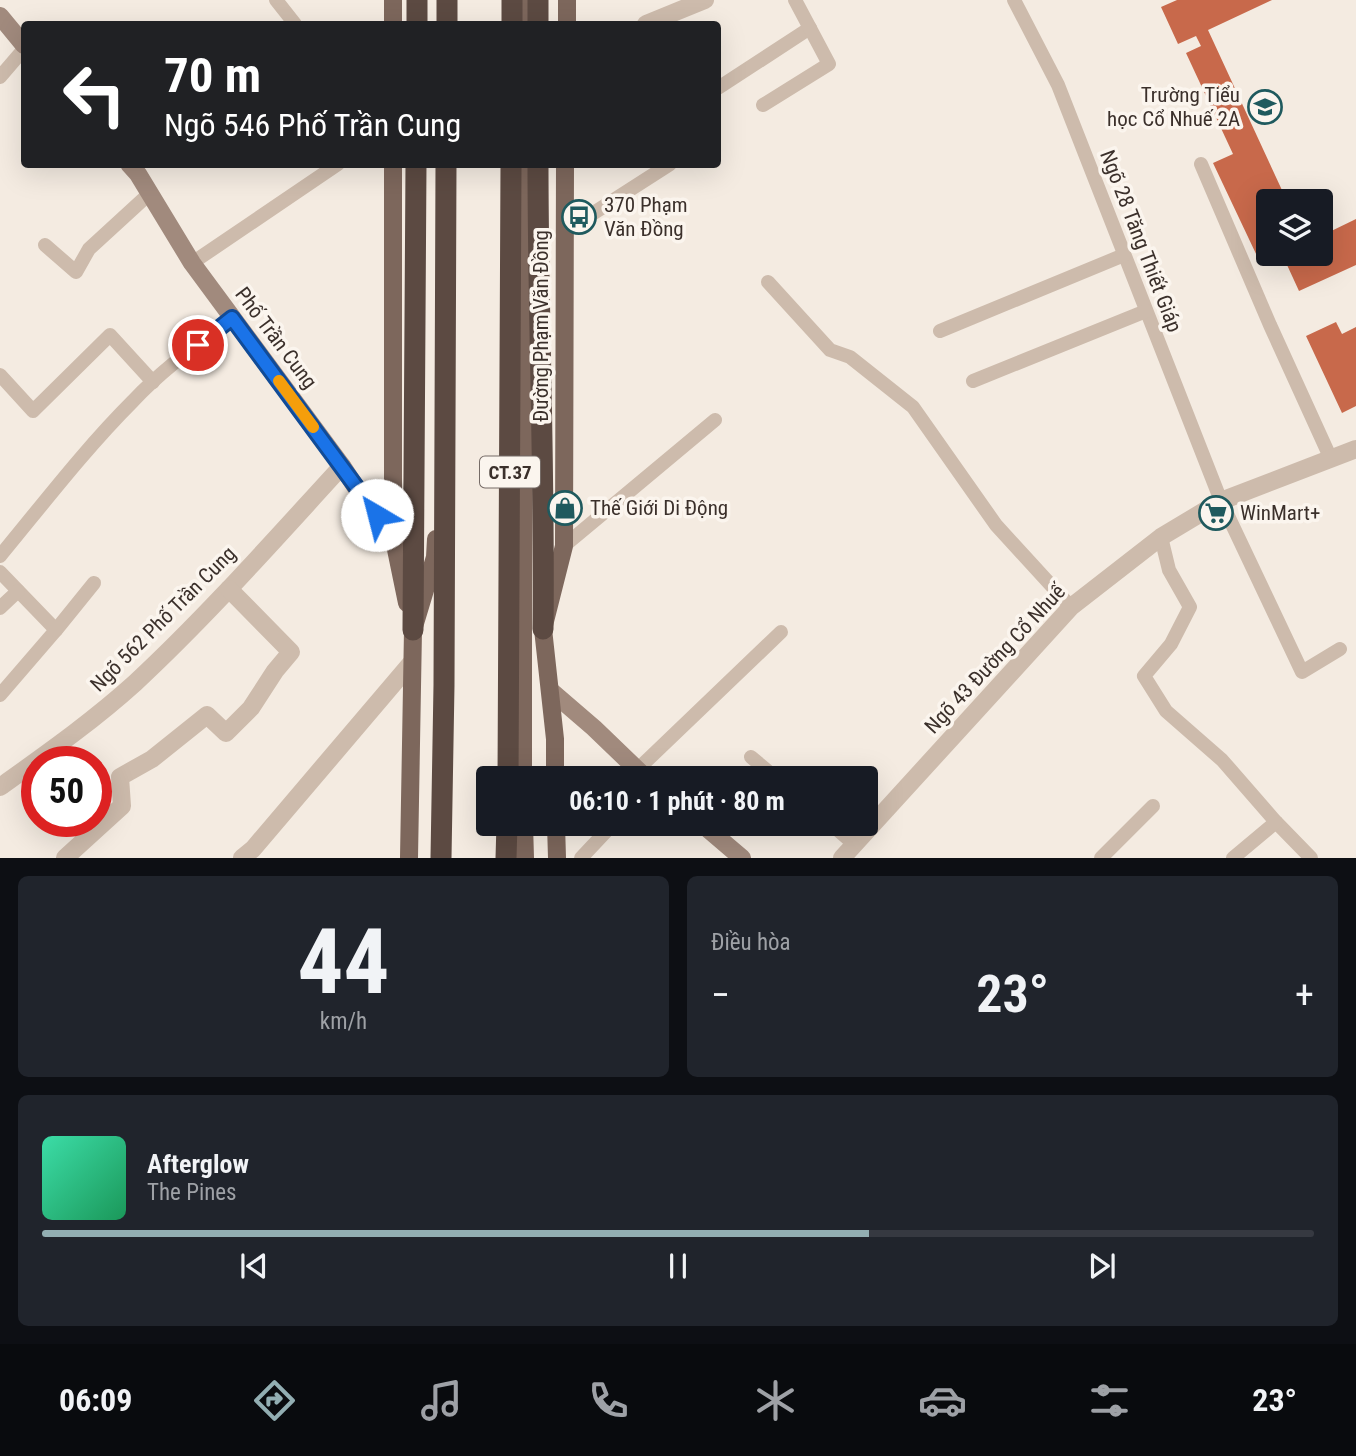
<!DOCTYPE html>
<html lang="vi">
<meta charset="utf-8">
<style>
body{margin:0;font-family:"Roboto Condensed",sans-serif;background:#20242c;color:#f1f3f6;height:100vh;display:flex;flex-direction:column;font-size:26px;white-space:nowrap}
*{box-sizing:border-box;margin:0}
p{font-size:23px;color:#9ea1a6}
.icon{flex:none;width:38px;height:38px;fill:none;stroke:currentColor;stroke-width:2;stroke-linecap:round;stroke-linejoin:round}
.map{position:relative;height:858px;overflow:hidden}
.details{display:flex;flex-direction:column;gap:18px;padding:18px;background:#0d0f14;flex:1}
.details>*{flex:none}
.top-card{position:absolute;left:21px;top:21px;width:700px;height:147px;border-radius:7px;box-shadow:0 7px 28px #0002;background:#202124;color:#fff;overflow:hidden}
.buttons{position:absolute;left:1256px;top:189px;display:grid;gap:14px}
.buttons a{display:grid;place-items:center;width:77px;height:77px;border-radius:7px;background:#171b24;box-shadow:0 7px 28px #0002;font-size:35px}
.speed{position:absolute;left:21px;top:746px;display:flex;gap:14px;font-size:35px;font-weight:700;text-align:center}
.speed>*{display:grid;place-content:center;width:91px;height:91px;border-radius:50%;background:#171b24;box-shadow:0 7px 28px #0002;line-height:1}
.speed .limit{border:10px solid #d22;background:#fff;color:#111}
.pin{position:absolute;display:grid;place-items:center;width:60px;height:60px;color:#fff;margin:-30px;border:4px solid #fff;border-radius:50%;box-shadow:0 2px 7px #0007}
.me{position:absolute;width:77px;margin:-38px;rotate:323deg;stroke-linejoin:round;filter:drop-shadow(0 0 5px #0008)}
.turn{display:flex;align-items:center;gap:24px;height:147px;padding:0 28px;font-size:32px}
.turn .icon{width:91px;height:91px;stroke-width:2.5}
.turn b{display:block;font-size:49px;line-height:60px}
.big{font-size:52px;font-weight:700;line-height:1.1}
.details .tile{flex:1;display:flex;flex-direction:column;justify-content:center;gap:10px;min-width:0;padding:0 24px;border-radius:10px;background:#20242c}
.details .dial{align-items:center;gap:0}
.dial b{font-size:91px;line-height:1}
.song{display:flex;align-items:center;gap:21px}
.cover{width:84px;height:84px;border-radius:10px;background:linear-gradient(135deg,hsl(160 70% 55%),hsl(150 70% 35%))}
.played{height:7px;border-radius:4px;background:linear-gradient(90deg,#92aeb2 65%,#363941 65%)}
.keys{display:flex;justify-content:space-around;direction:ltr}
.heat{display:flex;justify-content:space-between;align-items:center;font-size:38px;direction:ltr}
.details .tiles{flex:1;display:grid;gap:18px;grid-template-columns:1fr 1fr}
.tile:last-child{grid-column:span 2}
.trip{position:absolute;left:476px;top:766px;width:402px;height:70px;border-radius:7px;background:#171b24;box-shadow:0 7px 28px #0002;font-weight:700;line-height:70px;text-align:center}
.tab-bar{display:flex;height:112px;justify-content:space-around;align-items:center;background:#090b0e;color:#9ea1a6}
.tab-bar .icon{width:49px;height:49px}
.tab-bar .on{color:#92aeb2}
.tab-bar b{font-size:32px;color:#f1f3f6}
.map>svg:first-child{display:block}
.building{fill:#c8694b}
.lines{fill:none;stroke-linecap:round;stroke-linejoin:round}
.service{stroke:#cdbbac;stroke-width:14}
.minor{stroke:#cdbbac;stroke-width:18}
.secondary{stroke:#a18a7d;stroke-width:18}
.primary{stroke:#7d675c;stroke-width:18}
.motorway{stroke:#5c4a42;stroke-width:21}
.route-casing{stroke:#114b97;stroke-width:18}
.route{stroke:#1a73e8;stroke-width:12}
.slow{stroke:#f59e0b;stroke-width:12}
.labels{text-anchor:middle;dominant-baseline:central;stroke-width:7;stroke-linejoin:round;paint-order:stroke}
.shield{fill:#fbf5ee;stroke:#756b66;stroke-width:2}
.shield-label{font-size:19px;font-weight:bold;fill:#3b302b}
.poi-label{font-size:21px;fill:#3b302b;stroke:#fbf5ee;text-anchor:start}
.street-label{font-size:21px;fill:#3b302b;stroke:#fbf5ee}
</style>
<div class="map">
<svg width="1356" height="858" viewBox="0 0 1356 858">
<rect width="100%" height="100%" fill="#f4ebe1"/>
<g class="building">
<polygon points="1177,0 1272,0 1208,30 1287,201 1269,201 1269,251 1257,256 1213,163 1233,154 1186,53 1201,46 1196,36 1178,44 1161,7"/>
<polygon points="1356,219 1356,265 1299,291 1282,254 1321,254 1321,236"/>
<polygon points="1336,322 1342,334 1356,327 1356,406 1342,413 1306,336"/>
</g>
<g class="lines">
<g class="service">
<polyline points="276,0 295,24"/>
<polyline points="1014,0 1058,85 1221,501 1302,672 1340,649"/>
<polyline points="0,77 24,49"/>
<polyline points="718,88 810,28"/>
<polyline points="763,105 829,64 795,0"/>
<polyline points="1201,164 1270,325 1331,459"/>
<polyline points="564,232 670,164"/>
<polyline points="45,245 76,272 89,249 149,194"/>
<polyline points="192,263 338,164"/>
<polyline points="768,282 830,350 850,357 913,407 996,525 1071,607"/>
<polyline points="940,331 1124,255"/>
<polyline points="0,375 33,411 110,335 153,382"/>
<polyline points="973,381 1146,311"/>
<polyline points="1161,537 1169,570 1190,607 1171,644 1144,676 1166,711 1222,760 1276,822 1311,858"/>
<polyline points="564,546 715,420"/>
<path d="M0,556C43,504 85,449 133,401C162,370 198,344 232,318"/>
<polyline points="0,572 56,630 0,695"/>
<polyline points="0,608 18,591"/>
<polyline points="56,630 94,583"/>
<polyline points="751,757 777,779"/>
<polyline points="638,769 781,632"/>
<polyline points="831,824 854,844"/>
<polyline points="581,858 613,824"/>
<polyline points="1101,858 1153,806"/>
<polyline points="1233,858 1276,822"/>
</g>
<g class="minor">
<polyline points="646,24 705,0"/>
<path d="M0,787C46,754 93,721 135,683C208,615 275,539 342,466"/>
<polyline points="65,858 122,806 120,777 152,759 207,715 226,733 251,708 275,671 291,652 229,589"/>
<polyline points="242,858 253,849 412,662"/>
<polyline points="842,858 1071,607 1161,537 1221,501 1356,449"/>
</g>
<g class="secondary">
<polyline points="0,16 24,45"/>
<polyline points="129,164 138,174 192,263 342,466 361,495 393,535"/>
<polyline points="551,691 594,728 647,779"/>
<polyline points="702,824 742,858"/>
</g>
<g class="primary">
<polyline points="393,24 393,0"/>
<polyline points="526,24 526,0"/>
<polyline points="567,24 567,0"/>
<polyline points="393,164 393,535 407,603"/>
<polyline points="523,779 523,626 525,164"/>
<polyline points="555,779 555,739 543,629 564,546 565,164"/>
<polyline points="524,824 525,858"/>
<polyline points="556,824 557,858"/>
<polyline points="409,858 413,630 435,557 436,539"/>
</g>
<g class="motorway">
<polyline points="417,24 417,0"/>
<polyline points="447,24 447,0"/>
<polyline points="512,24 512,0"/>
<polyline points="538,24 538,0"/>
<path d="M538,164C538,319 545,474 543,629"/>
<polyline points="413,630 416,164"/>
<polyline points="508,779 511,164"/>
<polyline points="441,858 444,685 446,164"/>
<polyline points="506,858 507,824"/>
</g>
</g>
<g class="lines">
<g class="route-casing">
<polyline id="route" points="198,345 232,318 377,515"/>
</g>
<use href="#route" class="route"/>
<polyline class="slow" points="279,381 313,427"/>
</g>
<defs>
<g id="school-ring" transform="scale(1.75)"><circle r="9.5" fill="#fbf5ee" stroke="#1f5a5e" stroke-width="1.5"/><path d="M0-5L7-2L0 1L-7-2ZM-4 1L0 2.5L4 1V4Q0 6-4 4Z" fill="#1f5a5e"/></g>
<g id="bus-ring" transform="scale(1.75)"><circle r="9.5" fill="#fbf5ee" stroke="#1f5a5e" stroke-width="1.5"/><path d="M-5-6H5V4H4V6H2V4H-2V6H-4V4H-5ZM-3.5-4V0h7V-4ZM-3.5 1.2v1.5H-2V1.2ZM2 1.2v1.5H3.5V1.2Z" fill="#1f5a5e"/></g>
<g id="shop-ring" transform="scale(1.75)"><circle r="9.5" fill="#fbf5ee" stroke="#1f5a5e" stroke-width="1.5"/><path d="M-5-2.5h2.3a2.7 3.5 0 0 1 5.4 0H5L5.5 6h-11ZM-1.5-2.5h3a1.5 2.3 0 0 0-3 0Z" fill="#1f5a5e"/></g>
<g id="supermarket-ring" transform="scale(1.75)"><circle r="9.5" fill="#fbf5ee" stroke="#1f5a5e" stroke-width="1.5"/><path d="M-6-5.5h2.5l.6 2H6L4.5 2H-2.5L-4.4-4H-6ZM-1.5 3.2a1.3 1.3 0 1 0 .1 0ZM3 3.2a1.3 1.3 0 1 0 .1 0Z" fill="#1f5a5e"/></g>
</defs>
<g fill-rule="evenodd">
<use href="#school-ring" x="1265" y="107"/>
<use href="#bus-ring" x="579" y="217"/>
<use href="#shop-ring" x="565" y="508"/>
<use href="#supermarket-ring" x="1216" y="513"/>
</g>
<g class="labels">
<rect class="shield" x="480" y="456.5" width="60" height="31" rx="5"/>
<g class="shield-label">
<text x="510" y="472">CT.37</text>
</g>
<g class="poi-label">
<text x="1240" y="95" text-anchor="end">Trường Tiểu<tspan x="1240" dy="24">học Cổ Nhuế 2A</tspan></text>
<text x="604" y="205">370 Phạm<tspan x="604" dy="24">Văn Đồng</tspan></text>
<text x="590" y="508">Thế Giới Di Động</text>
<text x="1240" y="513">WinMart+</text>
</g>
<g class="street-label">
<text transform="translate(1141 241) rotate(69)">Ngõ 28 Tăng Thiết Giáp</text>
<text transform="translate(541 326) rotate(-90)">Đường Phạm Văn Đồng</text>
<text transform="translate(276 338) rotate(53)">Phố Trần Cung</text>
<text transform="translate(163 619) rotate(-45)">Ngõ 562 Phố Trần Cung</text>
<text transform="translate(995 659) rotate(-47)">Ngõ 43 Đường Cổ Nhuế</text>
</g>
</g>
</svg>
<div class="buttons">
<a><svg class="icon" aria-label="layers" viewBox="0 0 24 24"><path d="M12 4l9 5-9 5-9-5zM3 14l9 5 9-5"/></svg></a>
</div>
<div class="speed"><div class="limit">50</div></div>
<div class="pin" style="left:198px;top:345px;background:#d93025"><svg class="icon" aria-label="arrive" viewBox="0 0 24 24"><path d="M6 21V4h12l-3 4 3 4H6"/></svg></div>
<svg class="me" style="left:377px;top:515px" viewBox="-20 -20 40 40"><circle r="19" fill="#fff"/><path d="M0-13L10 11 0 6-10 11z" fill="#1a73e8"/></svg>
<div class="trip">06:10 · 1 phút · 80 m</div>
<div class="top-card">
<div class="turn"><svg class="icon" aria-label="left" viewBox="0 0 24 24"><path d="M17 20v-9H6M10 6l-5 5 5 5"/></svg><div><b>70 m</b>Ngõ 546 Phố Trần Cung</div></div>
</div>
</div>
<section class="details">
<div class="tiles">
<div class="tile dial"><b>44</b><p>km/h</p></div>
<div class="tile"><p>Điều hòa</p>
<div class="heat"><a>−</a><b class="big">23°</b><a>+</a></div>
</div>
<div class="tile">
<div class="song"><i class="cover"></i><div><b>Afterglow</b><p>The Pines</p></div></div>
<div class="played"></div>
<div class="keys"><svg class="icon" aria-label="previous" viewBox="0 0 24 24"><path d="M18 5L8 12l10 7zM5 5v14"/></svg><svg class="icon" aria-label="pause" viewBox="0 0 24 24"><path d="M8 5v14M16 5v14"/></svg><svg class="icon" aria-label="next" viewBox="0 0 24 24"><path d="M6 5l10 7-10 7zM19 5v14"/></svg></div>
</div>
</div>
</section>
<nav class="tab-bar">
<b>06:09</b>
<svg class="icon on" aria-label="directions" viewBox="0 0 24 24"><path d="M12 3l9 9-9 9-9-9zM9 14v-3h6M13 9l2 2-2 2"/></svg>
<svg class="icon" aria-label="music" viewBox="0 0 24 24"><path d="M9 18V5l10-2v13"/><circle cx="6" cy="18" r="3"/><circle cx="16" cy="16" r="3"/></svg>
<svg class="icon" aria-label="phone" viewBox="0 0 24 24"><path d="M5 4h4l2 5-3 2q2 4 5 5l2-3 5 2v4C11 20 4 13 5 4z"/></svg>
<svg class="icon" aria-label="climate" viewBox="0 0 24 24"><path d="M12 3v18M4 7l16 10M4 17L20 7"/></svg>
<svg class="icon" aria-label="car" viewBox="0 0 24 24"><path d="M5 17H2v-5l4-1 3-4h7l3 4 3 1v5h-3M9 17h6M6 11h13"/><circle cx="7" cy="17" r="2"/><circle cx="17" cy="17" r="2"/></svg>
<svg class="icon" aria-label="filters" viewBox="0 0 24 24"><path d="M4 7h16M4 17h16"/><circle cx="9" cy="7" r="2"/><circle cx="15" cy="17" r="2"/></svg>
<b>23°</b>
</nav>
